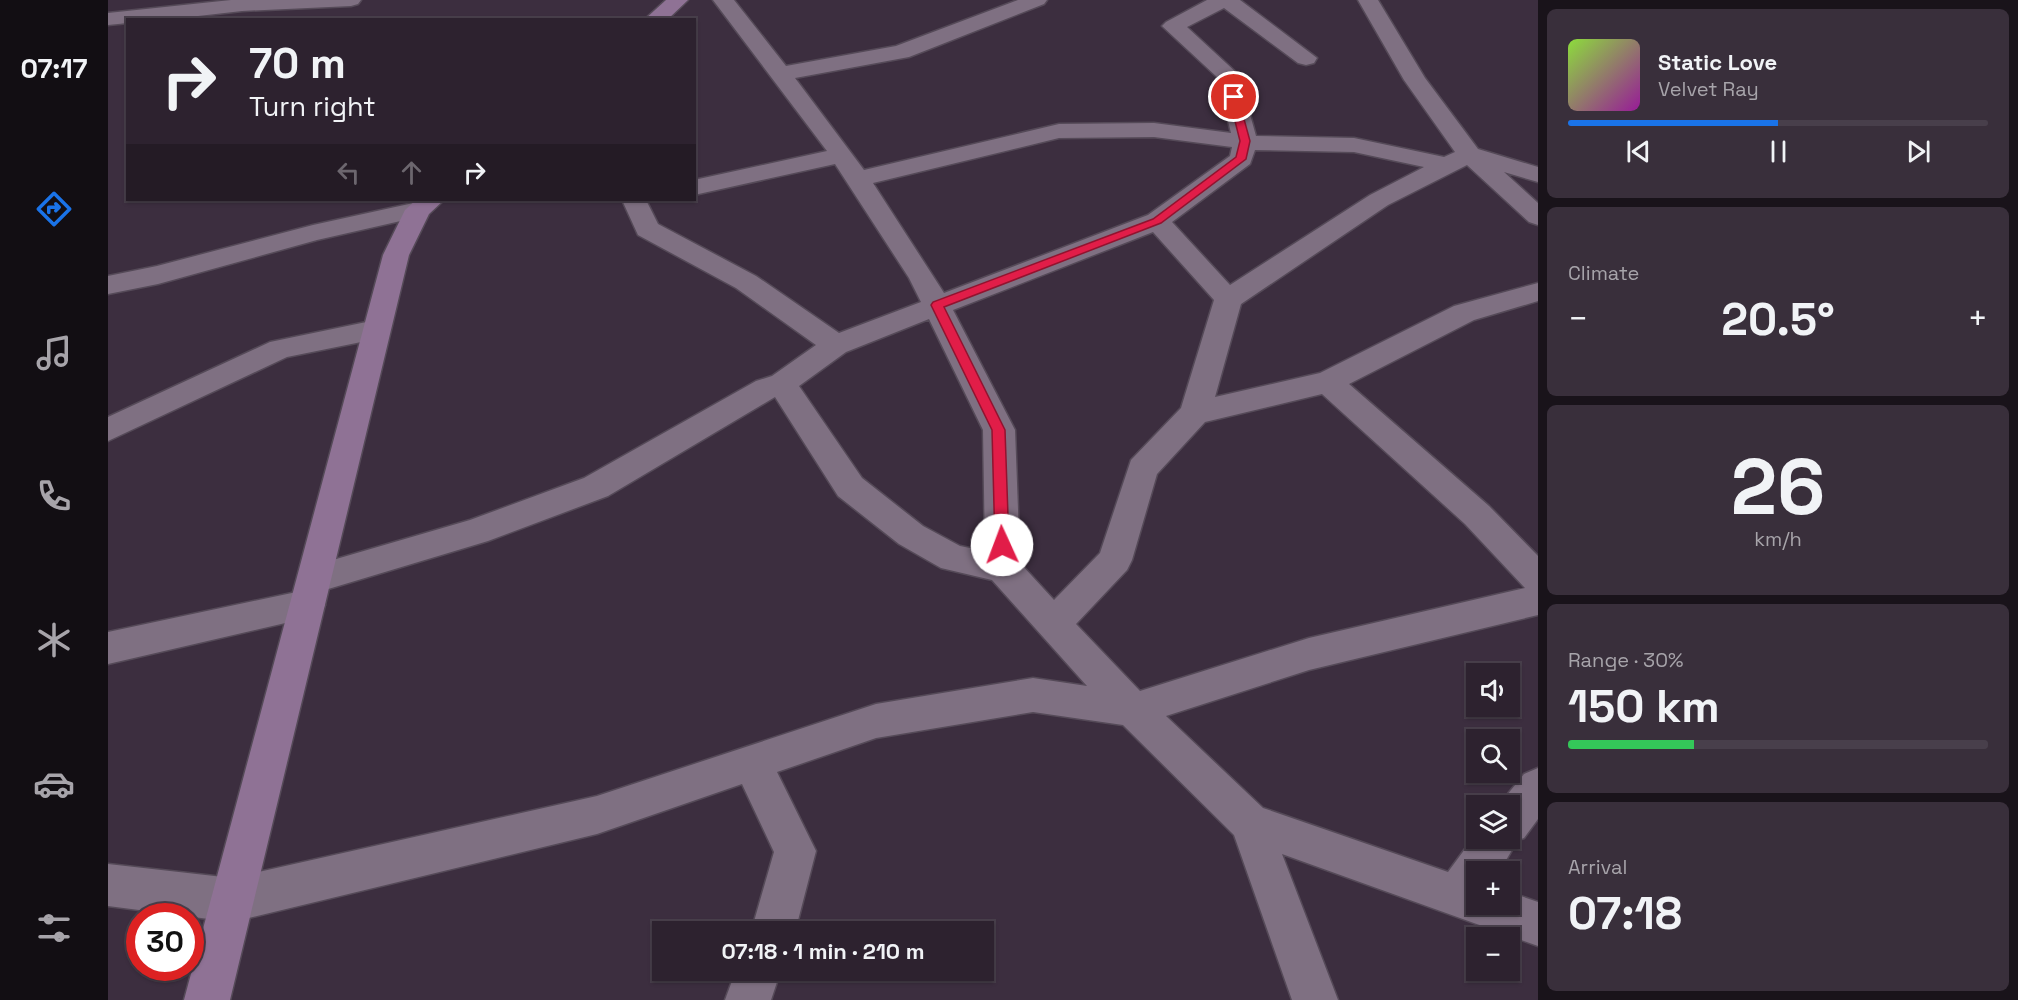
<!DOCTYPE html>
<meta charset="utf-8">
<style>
body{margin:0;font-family:"Space Grotesk",sans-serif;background:#392f3b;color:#f1f3f6;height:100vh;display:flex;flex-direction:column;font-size:22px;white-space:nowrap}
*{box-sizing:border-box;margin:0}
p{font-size:20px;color:#a7a4aa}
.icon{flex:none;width:33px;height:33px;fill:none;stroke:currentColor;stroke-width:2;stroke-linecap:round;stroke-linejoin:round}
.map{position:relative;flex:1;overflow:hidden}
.sheet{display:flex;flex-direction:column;gap:9px;padding:9px;background:#19131a;width:480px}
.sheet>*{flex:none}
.top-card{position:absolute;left:18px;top:18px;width:570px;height:183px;border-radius:0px;box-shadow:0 2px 4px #0004,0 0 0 2px #483f4b;background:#2d222f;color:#f1f3f6;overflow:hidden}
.buttons{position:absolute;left:1358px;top:663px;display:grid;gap:12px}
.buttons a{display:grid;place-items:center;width:54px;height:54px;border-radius:0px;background:#2d222f;box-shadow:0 2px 4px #0004,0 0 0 2px #483f4b;font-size:30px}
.speed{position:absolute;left:18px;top:903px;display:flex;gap:12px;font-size:30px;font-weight:700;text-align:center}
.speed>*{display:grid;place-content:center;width:78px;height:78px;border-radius:50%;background:#2d222f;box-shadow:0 2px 4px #0004,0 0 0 2px #483f4b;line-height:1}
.speed .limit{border:9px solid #d22;background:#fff;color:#111}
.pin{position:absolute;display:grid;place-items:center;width:51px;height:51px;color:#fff;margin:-26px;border:3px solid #fff;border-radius:50%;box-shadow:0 2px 6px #0007}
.me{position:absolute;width:66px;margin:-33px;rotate:358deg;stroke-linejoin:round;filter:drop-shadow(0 0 4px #0008)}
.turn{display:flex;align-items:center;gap:21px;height:126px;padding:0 24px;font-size:27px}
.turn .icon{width:78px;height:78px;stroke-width:2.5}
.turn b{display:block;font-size:42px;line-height:51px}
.lanes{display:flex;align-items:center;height:57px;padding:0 24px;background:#0003;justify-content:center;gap:30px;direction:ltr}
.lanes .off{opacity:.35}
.big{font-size:45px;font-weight:700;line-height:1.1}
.sheet .widget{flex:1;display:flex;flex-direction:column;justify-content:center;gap:9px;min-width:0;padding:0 21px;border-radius:9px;background:#392f3b}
.sheet .dial{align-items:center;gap:0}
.dial b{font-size:78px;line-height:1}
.song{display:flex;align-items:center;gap:18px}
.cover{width:72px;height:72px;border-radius:9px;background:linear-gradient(135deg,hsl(90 70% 55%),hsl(300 70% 35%))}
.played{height:6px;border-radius:3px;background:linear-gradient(90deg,#1a73e8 50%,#483f4b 50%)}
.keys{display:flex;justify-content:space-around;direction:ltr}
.heat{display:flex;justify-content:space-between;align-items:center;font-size:33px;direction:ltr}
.charge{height:9px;border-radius:4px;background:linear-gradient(90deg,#34c759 30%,#483f4b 0)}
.trip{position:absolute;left:544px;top:921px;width:342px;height:60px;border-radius:0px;background:#2d222f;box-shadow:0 2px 4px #0004,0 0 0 2px #483f4b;font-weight:700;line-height:60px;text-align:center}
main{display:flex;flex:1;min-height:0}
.menu{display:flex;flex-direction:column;width:108px;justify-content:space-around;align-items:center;background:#120e13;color:#a7a4aa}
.menu .icon{width:42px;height:42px}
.menu .active{color:#1a73e8}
.menu b{font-size:27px;color:#f1f3f6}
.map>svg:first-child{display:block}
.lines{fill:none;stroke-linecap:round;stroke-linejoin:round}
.street-casing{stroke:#554a58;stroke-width:3}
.secondary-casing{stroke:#554a58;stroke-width:3}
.street{fill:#7f7082;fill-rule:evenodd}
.secondary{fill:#8f7295;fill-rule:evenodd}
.route{fill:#e11d48;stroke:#92132f;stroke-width:1.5}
</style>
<main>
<nav class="menu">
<b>07:17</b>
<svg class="icon active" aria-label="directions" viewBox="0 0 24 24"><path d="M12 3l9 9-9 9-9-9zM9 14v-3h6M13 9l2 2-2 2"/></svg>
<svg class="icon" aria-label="music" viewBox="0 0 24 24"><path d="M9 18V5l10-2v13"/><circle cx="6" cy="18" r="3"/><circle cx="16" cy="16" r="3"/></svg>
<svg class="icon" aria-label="phone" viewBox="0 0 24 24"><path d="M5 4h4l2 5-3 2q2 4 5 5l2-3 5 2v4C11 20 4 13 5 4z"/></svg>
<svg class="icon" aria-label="climate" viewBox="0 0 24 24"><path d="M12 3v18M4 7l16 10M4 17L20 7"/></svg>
<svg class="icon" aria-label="car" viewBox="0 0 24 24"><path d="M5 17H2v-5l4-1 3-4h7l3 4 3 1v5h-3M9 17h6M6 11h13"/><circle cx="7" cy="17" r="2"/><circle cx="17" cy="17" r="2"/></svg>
<svg class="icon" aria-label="filters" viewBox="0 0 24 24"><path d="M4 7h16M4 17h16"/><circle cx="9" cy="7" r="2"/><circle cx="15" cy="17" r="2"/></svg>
</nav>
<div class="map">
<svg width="1430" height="1000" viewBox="0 0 1430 1000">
<rect width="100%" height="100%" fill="#3c2e3f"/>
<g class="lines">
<g class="street-casing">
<g id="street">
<polygon points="123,0 253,0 250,4 243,6 134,11 55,20 20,20 20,23 0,25 0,13"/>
<path d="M605,0H626L678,66L788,46L910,0H939L936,4L801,57L687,78L756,170L951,124L1046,123L1123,133L1109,77L1054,26L1058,22L1099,0H1132L1209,58L1206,63L1198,65L1190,63L1116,8L1079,27L1131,75L1148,136L1246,138L1336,157L1347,152L1296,80L1250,0H1270L1317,78L1370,149L1430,167V182L1396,172L1430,203V225L1421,222L1359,165L1280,205L1133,304L1107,397L1212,373L1346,306L1430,283V301L1366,320L1241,384L1381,506L1430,556V615L1201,670L1058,716L1155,808L1340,872L1368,834V838H1401V806H1390L1416,774L1430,768V819L1416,838L1410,840L1391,872H1368V904H1401V892L1430,902V946L1174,854L1230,1000H1184L1126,835L1015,725L925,712L768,738L669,772L708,851L687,932H643L666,852L634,784L489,834L124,922L0,906V864L124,878L489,796L768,704L925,678L979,686L884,580L833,568L791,544L730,496L667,397L500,496L380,541L207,593L212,595L217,605L212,615L0,664V632L198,590L194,589L189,579L194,569L362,520L476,478L648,381L664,376L708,345L628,288L530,235L514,200H538L550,224L648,276L731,333L813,302L801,278L727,164L586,195V180L719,151ZM1046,137L1124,147L1122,156L1040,215L836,293L765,183L951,138ZM1147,150L1246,152L1316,167L1262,195L1122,285L1064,222L1142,164ZM1045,232L1106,300L1073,408L1023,460L992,553L946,600L912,563L907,430L845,310ZM821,319L875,430L877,551L852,546L815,526L754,478L691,386L738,352ZM1214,394L1357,524L1417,588L1201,638L1032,691L968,624L1019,570L1024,560L1049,474L1097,422Z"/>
<polygon points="310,202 319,205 323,210 319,215 209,240 50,284 0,294 0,276 49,266 205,225"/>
<polygon points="268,320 278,323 282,330 278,337 179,357 0,441 0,417 162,342"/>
<polygon points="628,970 673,970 663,1000 617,1000"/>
</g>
</g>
<g class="secondary-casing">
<g id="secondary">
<polygon points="558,0 580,0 559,20 536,20"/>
<polygon points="308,200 336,200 321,214 301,255 122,1000 76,1000 275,255 297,210"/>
</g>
</g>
<use href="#street" class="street"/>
<use href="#secondary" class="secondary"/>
</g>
<polygon class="route" points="1126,94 1130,97 1142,141 1138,159 1053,223 836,307 897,430 901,545 899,549 889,549 887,545 884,430 823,305 825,302 1045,219 1128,157 1132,141 1121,97"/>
</svg>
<div class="buttons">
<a><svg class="icon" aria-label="sound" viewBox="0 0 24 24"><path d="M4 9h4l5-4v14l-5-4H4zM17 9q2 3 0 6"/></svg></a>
<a><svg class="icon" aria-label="search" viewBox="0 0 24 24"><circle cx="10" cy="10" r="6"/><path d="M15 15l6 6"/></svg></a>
<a><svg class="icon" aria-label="layers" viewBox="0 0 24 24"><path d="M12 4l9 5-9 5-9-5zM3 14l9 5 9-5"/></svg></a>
<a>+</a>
<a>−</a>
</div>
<div class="speed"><div class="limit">30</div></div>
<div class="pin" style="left:1126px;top:97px;background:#d93025"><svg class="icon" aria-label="arrive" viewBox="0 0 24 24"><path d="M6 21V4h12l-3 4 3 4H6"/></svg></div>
<svg class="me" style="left:894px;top:545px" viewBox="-20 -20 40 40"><circle r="19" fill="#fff"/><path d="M0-13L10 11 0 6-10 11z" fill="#e11d48"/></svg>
<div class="trip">07:18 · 1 min · 210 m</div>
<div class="top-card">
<div class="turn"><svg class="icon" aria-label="right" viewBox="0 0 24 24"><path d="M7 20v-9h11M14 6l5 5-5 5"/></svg><div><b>70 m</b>Turn right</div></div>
<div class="lanes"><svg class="icon off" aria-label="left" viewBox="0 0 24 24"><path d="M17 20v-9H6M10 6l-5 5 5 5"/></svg><svg class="icon off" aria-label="ahead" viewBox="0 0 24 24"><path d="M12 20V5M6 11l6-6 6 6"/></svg><svg class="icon" aria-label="right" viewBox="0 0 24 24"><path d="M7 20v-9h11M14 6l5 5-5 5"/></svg></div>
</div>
</div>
<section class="sheet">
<div class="widget">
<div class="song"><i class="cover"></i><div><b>Static Love</b><p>Velvet Ray</p></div></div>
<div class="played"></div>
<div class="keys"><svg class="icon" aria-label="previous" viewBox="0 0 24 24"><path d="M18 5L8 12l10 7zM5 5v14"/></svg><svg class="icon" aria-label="pause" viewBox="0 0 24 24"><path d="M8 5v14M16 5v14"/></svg><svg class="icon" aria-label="next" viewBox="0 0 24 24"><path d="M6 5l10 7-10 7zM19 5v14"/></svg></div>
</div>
<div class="widget"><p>Climate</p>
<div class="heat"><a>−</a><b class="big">20.5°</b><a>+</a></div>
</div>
<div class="widget dial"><b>26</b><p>km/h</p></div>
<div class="widget"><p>Range · 30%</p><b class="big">150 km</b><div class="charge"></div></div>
<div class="widget"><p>Arrival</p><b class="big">07:18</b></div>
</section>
</main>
